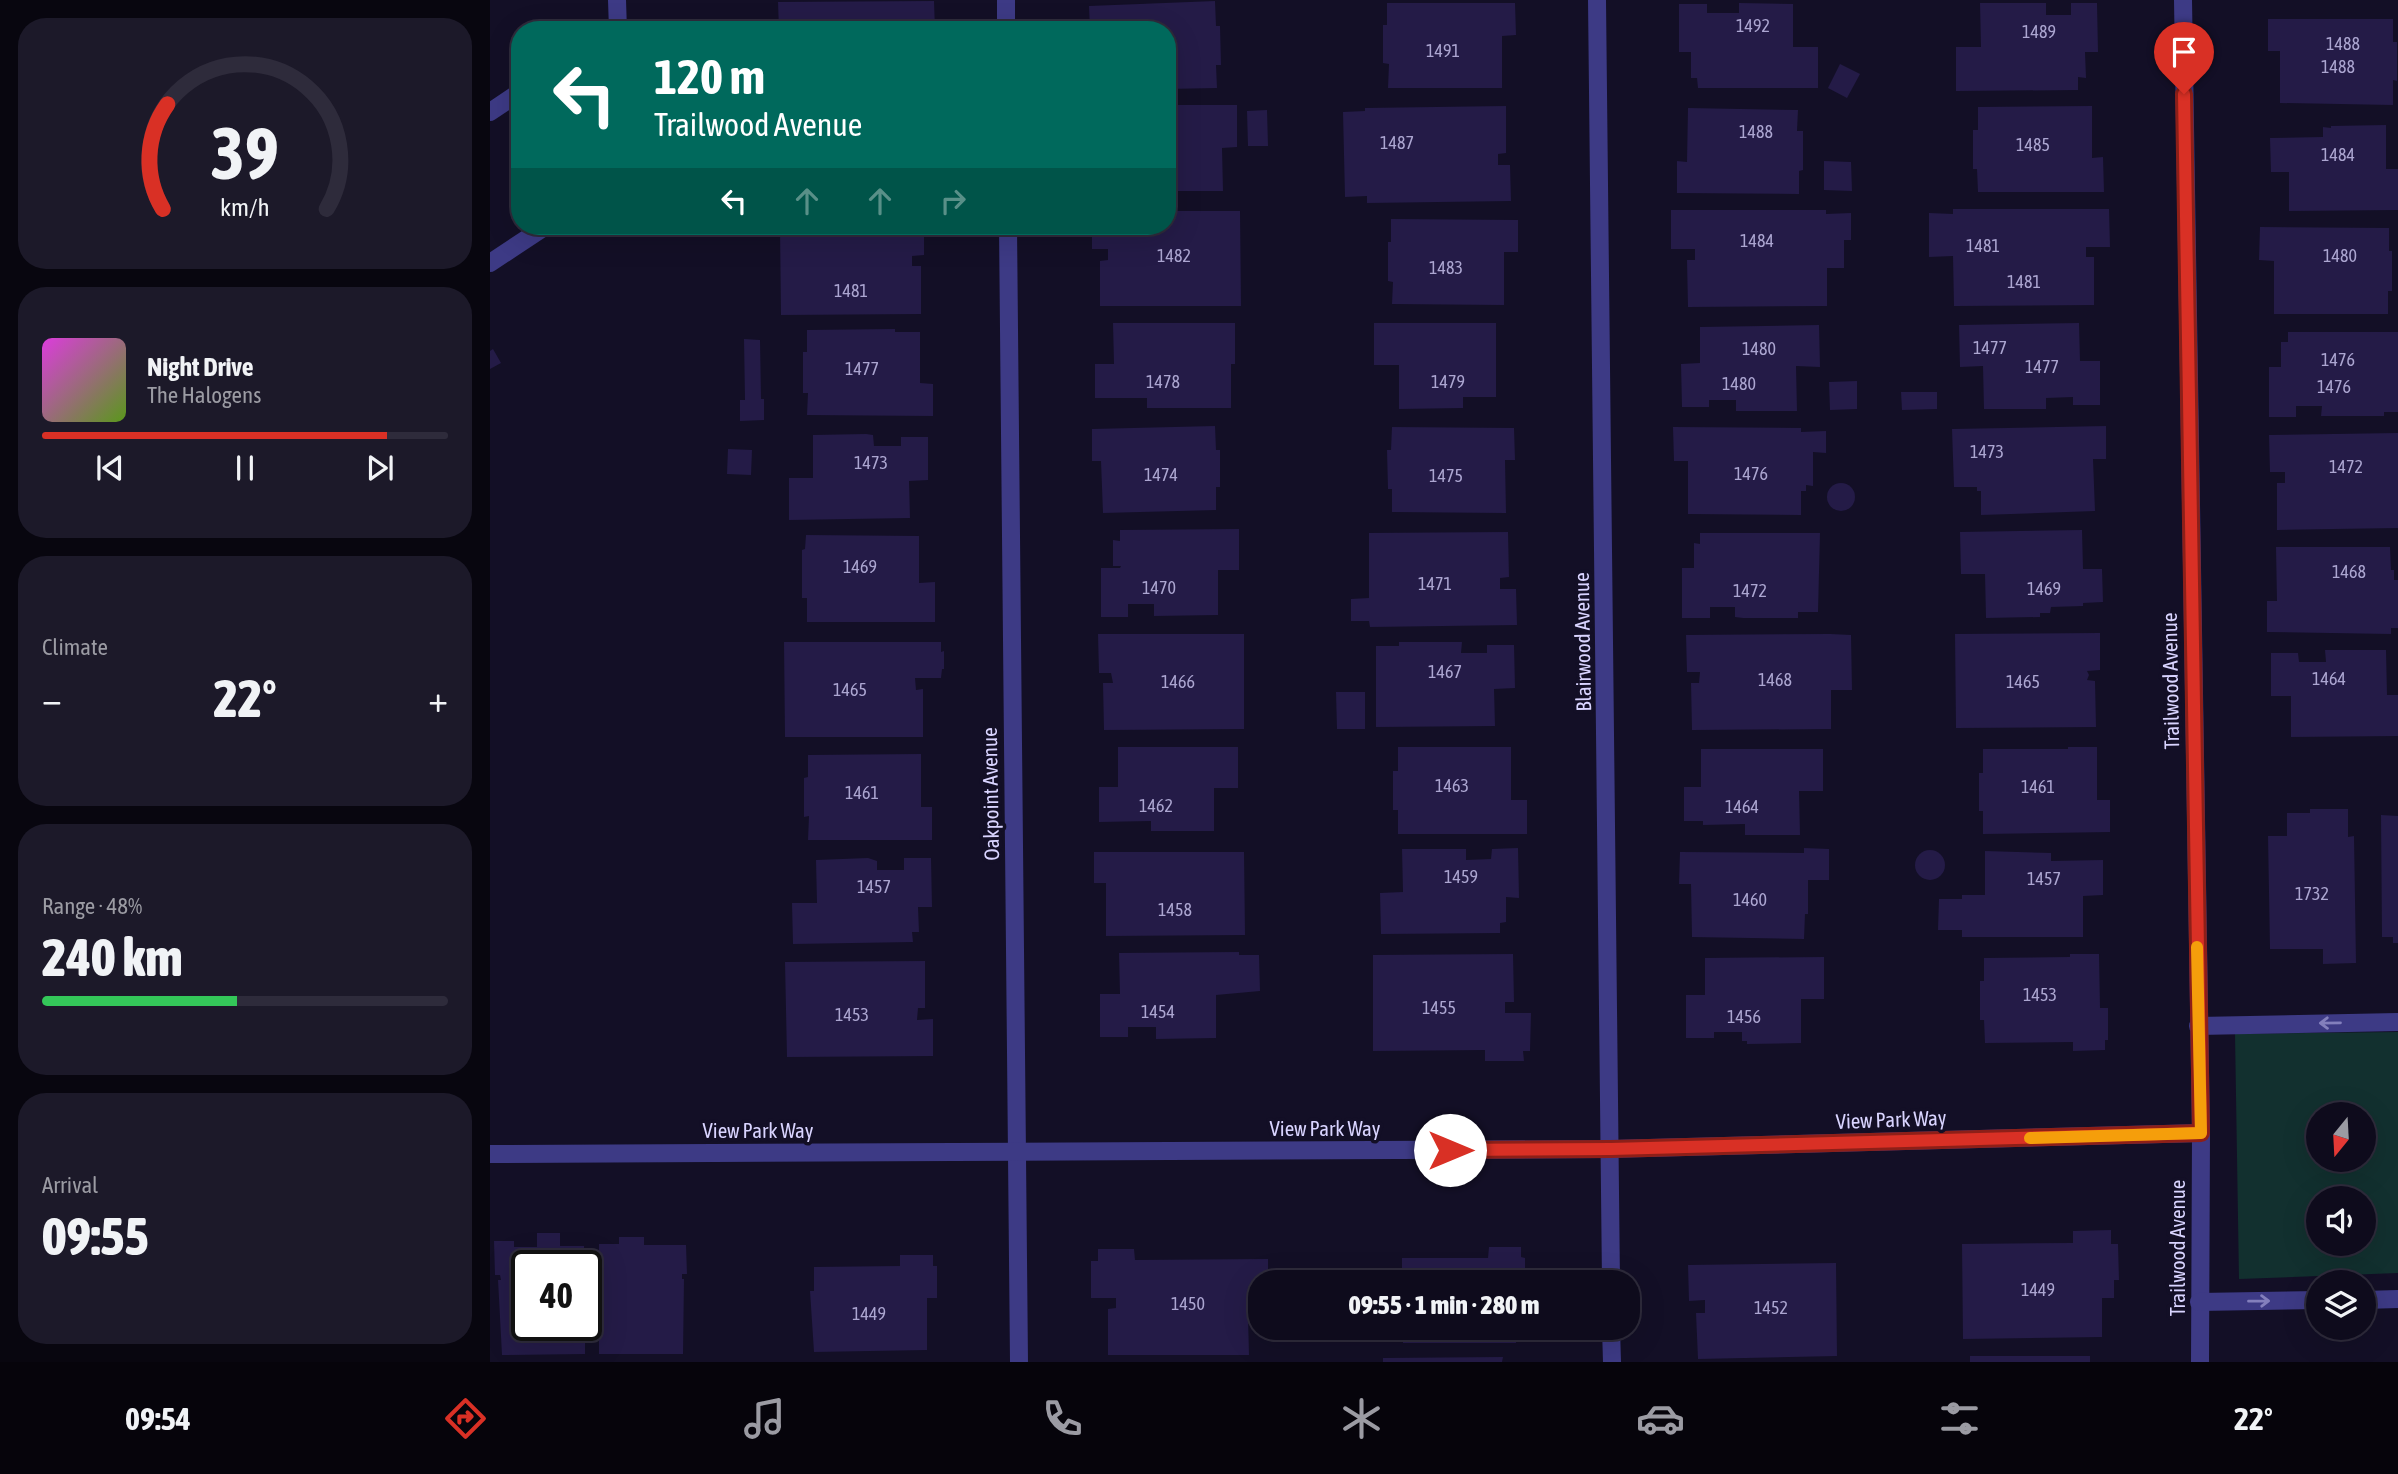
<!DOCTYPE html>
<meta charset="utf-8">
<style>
body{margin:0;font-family:"Asap Condensed",sans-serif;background:#1c1929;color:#f1f3f6;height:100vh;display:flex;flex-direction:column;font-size:26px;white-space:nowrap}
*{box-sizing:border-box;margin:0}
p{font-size:23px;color:#9b9ba3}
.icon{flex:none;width:38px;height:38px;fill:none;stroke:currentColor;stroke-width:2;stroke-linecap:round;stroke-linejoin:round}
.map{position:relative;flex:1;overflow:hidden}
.drawer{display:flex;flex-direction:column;gap:18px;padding:18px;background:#08060f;width:490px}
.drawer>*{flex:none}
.guide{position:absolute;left:21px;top:21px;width:665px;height:214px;border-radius:28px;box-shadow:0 7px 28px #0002,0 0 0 2px #2e2b3b;background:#00695c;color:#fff;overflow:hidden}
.needle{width:46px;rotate:198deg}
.fabs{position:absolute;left:1816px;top:1102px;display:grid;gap:14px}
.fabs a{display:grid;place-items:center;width:70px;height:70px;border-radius:50%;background:#0e0b1c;box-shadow:0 7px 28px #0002,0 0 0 2px #2e2b3b;font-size:35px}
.speed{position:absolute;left:21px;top:1250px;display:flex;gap:14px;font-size:35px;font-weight:700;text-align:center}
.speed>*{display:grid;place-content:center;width:91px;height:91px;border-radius:50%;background:#0e0b1c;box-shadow:0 7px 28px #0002,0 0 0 2px #2e2b3b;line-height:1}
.speed .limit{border:4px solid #111;border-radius:10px;background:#fff;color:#111}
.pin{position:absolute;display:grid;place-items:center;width:60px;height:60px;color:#fff;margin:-72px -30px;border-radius:50% 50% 50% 0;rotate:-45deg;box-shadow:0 0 7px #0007}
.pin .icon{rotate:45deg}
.me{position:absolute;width:77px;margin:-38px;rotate:90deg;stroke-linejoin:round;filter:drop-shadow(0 0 5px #0008)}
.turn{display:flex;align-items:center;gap:24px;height:147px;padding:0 28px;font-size:32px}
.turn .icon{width:91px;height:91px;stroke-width:2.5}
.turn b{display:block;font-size:49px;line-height:60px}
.lanes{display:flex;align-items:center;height:66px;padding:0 28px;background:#0003;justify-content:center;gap:35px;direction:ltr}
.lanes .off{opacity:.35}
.big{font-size:52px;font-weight:800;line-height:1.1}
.drawer .tile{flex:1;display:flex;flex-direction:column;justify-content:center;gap:10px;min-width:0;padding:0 24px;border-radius:28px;background:#1c1929}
.drawer .dial{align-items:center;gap:0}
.dial svg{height:182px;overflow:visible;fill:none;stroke:#2e2b3b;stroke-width:7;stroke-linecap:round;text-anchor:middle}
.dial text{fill:#f1f3f6;stroke:none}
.song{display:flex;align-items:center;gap:21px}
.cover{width:84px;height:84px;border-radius:10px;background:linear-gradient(135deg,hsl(300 70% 55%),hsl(90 70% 35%))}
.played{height:7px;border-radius:4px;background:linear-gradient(90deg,#d93025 85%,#2e2b3b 85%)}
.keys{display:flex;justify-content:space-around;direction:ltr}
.heat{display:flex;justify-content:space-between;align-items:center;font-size:38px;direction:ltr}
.charge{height:10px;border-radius:5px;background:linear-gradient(90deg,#34c759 48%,#2e2b3b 0)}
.trip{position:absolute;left:758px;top:1270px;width:392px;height:70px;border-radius:28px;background:#0e0b1c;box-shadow:0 7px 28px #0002,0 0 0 2px #2e2b3b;font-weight:800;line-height:70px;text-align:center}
.dock{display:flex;height:112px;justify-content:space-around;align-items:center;background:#06040b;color:#9b9ba3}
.dock .icon{width:49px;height:49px}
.dock .current{color:#d93025}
.dock b{font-size:32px;color:#f1f3f6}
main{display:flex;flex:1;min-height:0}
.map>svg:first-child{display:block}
.green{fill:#12302f;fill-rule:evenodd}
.building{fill:#241b47}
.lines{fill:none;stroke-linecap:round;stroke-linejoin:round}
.minor{stroke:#3d3a85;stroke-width:18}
.oneway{stroke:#837fbc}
.route-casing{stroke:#8d1f18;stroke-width:18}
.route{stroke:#d93025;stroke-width:12}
.slow{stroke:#f59e0b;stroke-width:12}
.labels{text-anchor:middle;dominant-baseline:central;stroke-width:7;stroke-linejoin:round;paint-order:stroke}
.number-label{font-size:18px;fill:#aca6d1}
.street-label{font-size:21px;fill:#d9d4ff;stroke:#130f26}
</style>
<main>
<section class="drawer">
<div class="tile dial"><svg viewBox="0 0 100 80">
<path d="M14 69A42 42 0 1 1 86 69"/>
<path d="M14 69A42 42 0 0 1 16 23" stroke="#d93025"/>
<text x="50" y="56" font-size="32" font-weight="700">39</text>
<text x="50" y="72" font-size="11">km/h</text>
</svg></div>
<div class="tile">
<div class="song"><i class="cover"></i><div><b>Night Drive</b><p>The Halogens</p></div></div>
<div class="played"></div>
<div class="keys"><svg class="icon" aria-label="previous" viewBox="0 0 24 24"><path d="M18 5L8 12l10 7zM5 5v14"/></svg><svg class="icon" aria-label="pause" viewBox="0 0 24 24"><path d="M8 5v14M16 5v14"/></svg><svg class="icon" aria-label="next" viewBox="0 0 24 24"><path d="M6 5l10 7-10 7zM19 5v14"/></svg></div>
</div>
<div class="tile"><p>Climate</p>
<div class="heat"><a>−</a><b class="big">22°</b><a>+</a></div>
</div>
<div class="tile"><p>Range · 48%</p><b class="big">240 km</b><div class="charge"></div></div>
<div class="tile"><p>Arrival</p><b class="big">09:55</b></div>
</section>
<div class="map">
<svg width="1908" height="1362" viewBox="0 0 1908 1362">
<rect width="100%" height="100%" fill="#130f26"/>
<path class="green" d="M1908,1032V1273L1749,1279L1745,1034ZM1829,1115H1874V1160H1829ZM1829,1199H1874V1244H1829Z"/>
<g class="building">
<polygon points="444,1 445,30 289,30 288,2"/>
<polygon points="725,1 726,26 730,26 731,65 726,65 727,88 677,89 677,30 600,30 599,6"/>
<polygon points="897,3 1025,3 1026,35 1012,36 1012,88 898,88 899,64 893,63 893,25 897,25"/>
<polygon points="1249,3 1303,4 1303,47 1328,47 1328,88 1208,88 1207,78 1201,78 1201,52 1189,52 1189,4 1217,4 1217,13 1249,13"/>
<polygon points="1490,3 1556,3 1556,15 1581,15 1581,3 1607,3 1608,52 1595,52 1596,78 1588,77 1588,90 1466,91 1466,47 1491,47"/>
<polygon points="1778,19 1903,19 1903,42 1907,42 1907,81 1903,80 1903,105 1790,103 1790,51 1778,51"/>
<polygon points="1350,64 1370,74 1357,98 1338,88"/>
<polygon points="677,105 747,105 747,147 732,148 733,191 677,191"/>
<polygon points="1016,106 1016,153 1008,154 1008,165 1020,165 1021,201 877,203 877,196 855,197 853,112 875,111 875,108"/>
<polygon points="1602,106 1602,158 1613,157 1614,192 1488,192 1487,169 1483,169 1483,130 1488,130 1488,107"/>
<polygon points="1198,108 1308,110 1307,131 1313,131 1313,170 1309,171 1309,194 1187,193 1187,161 1197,162"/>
<polygon points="777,110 778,146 758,146 757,111"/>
<polygon points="1896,125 1896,169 1908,169 1908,210 1799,211 1799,172 1781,172 1780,138 1833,137 1833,127 1841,128 1841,126"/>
<polygon points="1334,161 1361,162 1362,191 1334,190"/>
<polygon points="1463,209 1619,209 1620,247 1596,247 1596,257 1604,257 1604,305 1464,306 1463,256 1439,257 1439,213 1463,214"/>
<polygon points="1181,210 1336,210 1336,214 1361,213 1361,240 1354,240 1354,268 1337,268 1337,306 1198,307 1197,260 1205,260 1205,249 1181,249"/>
<polygon points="677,211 750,211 751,306 610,306 610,261 618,260 618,249 602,249 602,226 677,226"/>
<polygon points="901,219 1028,220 1028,252 1014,252 1014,305 902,304 903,282 898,281 898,242 901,242"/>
<polygon points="290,226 434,226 434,255 422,256 422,266 431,266 431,314 291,315"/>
<polygon points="1770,227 1899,228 1899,251 1902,251 1902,291 1898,291 1898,314 1784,314 1784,261 1769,260"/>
<polygon points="623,323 745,323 745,364 741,364 741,408 657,408 657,398 605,398 605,364 624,364"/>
<polygon points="884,323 1006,323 1006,397 973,397 973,408 909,409 909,365 884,365"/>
<polygon points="1589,323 1590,361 1610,361 1610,405 1583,405 1583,397 1556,398 1556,409 1494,409 1493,366 1470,367 1469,325"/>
<polygon points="1329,325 1330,367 1306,366 1307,411 1246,411 1246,400 1219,400 1219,407 1192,407 1191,364 1210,363 1210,327"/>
<polygon points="405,329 405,332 430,332 430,383 443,384 443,416 317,415 318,393 313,393 313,352 317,352 317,330"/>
<polygon points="1798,332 1908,332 1908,412 1894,412 1894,416 1831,416 1832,406 1806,406 1806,417 1779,417 1779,367 1791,367 1791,342 1798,342"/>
<polygon points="254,339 270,340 271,399 274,399 274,420 250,421 250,400 255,400"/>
<polygon points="3,349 11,363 0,369 0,351"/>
<polygon points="1367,381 1367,409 1340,410 1339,382"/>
<polygon points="1411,392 1447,392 1447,409 1412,410"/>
<polygon points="725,426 726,450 730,450 730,487 726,487 726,510 613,513 611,461 602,461 602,429"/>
<polygon points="1616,426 1616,459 1603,459 1605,511 1491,515 1491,491 1487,491 1487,487 1464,487 1462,429"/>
<polygon points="902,427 1024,428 1025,460 1015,460 1016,513 902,512 902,489 898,489 897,450 901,450"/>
<polygon points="1183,427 1311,428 1311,432 1336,431 1336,453 1323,452 1323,486 1316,485 1316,491 1311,491 1311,515 1198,514 1198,461 1184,461"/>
<polygon points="1908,433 1908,528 1787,530 1787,483 1795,483 1795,472 1780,472 1779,435"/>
<polygon points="376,434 383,435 384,446 411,446 411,437 438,437 438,480 419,481 420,518 299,520 299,478 323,478 323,435"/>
<polygon points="238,449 262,450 261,475 237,474"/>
<circle cx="1351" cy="497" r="14"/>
<polygon points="749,529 749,570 728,570 728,615 664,616 664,604 638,604 638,617 611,617 611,568 630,568 631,566 623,566 623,540 630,541 630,530"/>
<polygon points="1592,530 1593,569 1612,569 1613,602 1593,603 1593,606 1561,607 1560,613 1550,613 1550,617 1496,618 1495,574 1471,574 1470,532"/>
<polygon points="1018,532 1019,577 1010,578 1010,589 1026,589 1027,625 880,627 879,621 861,621 861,599 879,598 879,533"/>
<polygon points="1210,533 1330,533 1328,612 1308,612 1308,618 1253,618 1245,617 1245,607 1220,607 1220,618 1192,618 1192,568 1204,568 1204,543 1210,544"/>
<polygon points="316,535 429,536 429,583 445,582 445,622 317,622 317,598 312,598 312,550 315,549"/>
<polygon points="1786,547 1900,547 1901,570 1904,570 1904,580 1908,580 1908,628 1901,628 1901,634 1777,632 1777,601 1787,601"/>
<polygon points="1610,633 1610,670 1597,671 1599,675 1597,680 1605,681 1606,727 1466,728 1465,634"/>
<polygon points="608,634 754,634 754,729 614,730 613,683 623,683 621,673 609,673"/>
<polygon points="1340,634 1361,635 1362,690 1341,690 1341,729 1202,730 1201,683 1209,683 1210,672 1197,672 1196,635"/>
<polygon points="294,642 451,642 451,652 454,651 454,669 452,669 451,678 425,678 426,690 433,689 433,737 295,737"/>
<polygon points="909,642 972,642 971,653 997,653 997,645 1024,645 1025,688 1004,689 1005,726 886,727 886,646 909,646"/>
<polygon points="1835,650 1896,650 1897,695 1908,695 1908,736 1801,737 1801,696 1781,696 1781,653 1808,653 1809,662 1836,662"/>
<polygon points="846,692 875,692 875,729 847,729"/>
<polygon points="628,747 748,747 748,788 724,788 724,831 661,831 661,821 609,822 609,787 628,787"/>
<polygon points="908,747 1021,747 1021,800 1037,800 1037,834 908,834 908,810 903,810 903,771 908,771"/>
<polygon points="1578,747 1607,747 1607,800 1620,800 1620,832 1493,834 1493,811 1489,811 1489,773 1493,773 1493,749 1578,749"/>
<polygon points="1211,749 1333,749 1333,791 1309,791 1310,835 1255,835 1255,824 1213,825 1213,821 1194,821 1194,787 1211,787"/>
<polygon points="431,754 431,807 442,807 442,840 318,840 319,816 314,817 314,778 318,777 318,755"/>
<polygon points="1820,809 1858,809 1858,837 1864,836 1866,963 1833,964 1833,949 1780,949 1778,836 1797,836 1797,813 1820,813"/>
<polygon points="1891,815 1908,816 1908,943 1903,943 1903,937 1892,937"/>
<polygon points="1028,848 1029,898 1016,897 1016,922 1010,923 1010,933 891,934 890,893 913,892 912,849 976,849 976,860 1001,859 1002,849"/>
<polygon points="1314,848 1339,849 1339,880 1318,880 1318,914 1315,914 1314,939 1202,937 1201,884 1189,884 1190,852 1314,853"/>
<circle cx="1440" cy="865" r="15"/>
<polygon points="1495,851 1561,853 1561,861 1613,860 1613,895 1593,896 1593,937 1472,937 1472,930 1448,930 1449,899 1472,899 1472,895 1495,895"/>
<polygon points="604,852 754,852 755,935 616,936 616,883 604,883"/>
<polygon points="378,858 387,861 387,870 414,870 414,858 441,858 442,907 428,907 429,932 422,932 423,942 303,944 302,903 327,903 326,860"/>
<polygon points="749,952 749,955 769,955 770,991 726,995 726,1038 666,1039 666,1027 638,1027 638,1037 610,1037 610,994 630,994 629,953"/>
<polygon points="1023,954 1024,1002 1015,1002 1015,1013 1041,1013 1040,1051 1033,1051 1034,1061 995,1061 995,1050 883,1051 883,955"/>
<polygon points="1580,954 1609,954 1610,1008 1618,1008 1618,1040 1615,1040 1615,1050 1583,1051 1583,1042 1495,1043 1494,1020 1490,1020 1490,981 1494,981 1494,958 1580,957"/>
<polygon points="1334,957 1334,999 1311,999 1311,1043 1257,1044 1257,1041 1252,1041 1252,1032 1224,1032 1224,1038 1196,1038 1196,995 1215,995 1215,958"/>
<polygon points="435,961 435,1008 428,1008 427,1020 443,1019 443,1056 297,1057 295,962"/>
<polygon points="1621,1230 1621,1244 1628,1244 1629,1280 1624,1280 1624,1298 1612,1298 1612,1337 1473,1339 1472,1244 1583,1243 1583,1231"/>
<polygon points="47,1233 70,1233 70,1246 94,1246 94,1265 37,1265 37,1325 95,1325 95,1354 12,1355 8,1280 11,1280 10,1275 5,1275 4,1241 24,1241 24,1247 47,1247"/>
<polygon points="129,1237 154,1237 154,1245 196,1245 197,1274 192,1274 192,1279 194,1279 193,1354 109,1354 109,1244 129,1244"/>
<polygon points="999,1247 1031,1247 1031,1257 1035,1258 1035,1283 912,1283 912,1258 998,1258"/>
<polygon points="608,1249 644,1249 645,1260 778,1259 778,1283 770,1283 770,1316 758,1316 759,1355 618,1355 618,1309 626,1308 626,1298 601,1298 601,1261 608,1261"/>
<polygon points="410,1255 443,1255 443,1266 447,1266 447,1298 437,1298 437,1350 324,1352 320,1291 324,1291 324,1267 410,1266"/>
<polygon points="1346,1263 1347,1356 1208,1359 1206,1313 1215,1313 1215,1300 1199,1301 1198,1265"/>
<polygon points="912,1328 1025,1328 1026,1343 913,1343"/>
<rect x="1480" y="1356" width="120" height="6"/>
<polygon points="1013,1357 1012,1362 893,1362 893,1358"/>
</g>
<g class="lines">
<g class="minor">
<polyline points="127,0 128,30"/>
<polyline points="516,0 516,30"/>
<polyline points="1107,0 1121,1283"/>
<polyline points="1693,0 1711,1133 1710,1362"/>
<polyline points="0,112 30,92"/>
<polyline points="518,226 529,1362"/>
<polyline points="0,263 56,226"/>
<polyline points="1708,1026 1908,1022"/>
<polyline points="0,1154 1120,1149 1711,1133"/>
<polyline points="1874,1300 1908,1299"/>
<polyline points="1709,1302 1829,1300"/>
<polyline points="1121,1328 1122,1362"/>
</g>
</g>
<defs><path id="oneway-shaft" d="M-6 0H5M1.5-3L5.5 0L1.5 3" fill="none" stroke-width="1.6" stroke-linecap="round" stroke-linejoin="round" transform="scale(1.75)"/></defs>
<g class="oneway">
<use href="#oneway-shaft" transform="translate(1840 1023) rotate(179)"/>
<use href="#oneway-shaft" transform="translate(1769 1301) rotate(-1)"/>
</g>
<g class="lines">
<g class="route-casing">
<polyline id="route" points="960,1150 1121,1149 1711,1133 1694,94"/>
</g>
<use href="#route" class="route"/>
<polyline class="slow" points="1540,1138 1711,1133 1707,947"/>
</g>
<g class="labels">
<g class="number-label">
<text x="1263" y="25">1492</text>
<text x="1549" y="31">1489</text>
<text x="1853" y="43">1488</text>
<text x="953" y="50">1491</text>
<text x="1848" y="66">1488</text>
<text x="1266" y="131">1488</text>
<text x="907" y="142">1487</text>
<text x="1543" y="144">1485</text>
<text x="1848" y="154">1484</text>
<text x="1267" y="240">1484</text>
<text x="1493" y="245">1481</text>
<text x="684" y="255">1482</text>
<text x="1850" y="255">1480</text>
<text x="956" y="267">1483</text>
<text x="1534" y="281">1481</text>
<text x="361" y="290">1481</text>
<text x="1500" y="347">1477</text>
<text x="1269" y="348">1480</text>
<text x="1848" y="359">1476</text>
<text x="1552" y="366">1477</text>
<text x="372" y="368">1477</text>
<text x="673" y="381">1478</text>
<text x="958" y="381">1479</text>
<text x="1249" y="383">1480</text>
<text x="1844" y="386">1476</text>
<text x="1497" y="451">1473</text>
<text x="381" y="462">1473</text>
<text x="1856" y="466">1472</text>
<text x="1261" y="473">1476</text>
<text x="671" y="474">1474</text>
<text x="956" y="475">1475</text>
<text x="370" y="566">1469</text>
<text x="1859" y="571">1468</text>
<text x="945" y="583">1471</text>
<text x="669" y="587">1470</text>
<text x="1554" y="588">1469</text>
<text x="1260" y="590">1472</text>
<text x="955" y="671">1467</text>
<text x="1839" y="678">1464</text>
<text x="1285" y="679">1468</text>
<text x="688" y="681">1466</text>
<text x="1533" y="681">1465</text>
<text x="360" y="689">1465</text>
<text x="962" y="785">1463</text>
<text x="1548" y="786">1461</text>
<text x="372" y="792">1461</text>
<text x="666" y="805">1462</text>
<text x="1252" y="806">1464</text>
<text x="971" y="876">1459</text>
<text x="1554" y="878">1457</text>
<text x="384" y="886">1457</text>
<text x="1822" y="893">1732</text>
<text x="1260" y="899">1460</text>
<text x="685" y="909">1458</text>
<text x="1550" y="994">1453</text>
<text x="949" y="1007">1455</text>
<text x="668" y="1011">1454</text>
<text x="362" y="1014">1453</text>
<text x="1254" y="1016">1456</text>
<text x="1548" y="1289">1449</text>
<text x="698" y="1303">1450</text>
<text x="1281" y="1307">1452</text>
<text x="379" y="1313">1449</text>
</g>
<g class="street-label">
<text transform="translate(1092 642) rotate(-91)">Blairwood Avenue</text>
<text transform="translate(1680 681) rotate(-91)">Trailwood Avenue</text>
<text transform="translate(500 794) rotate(-91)">Oakpoint Avenue</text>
<text transform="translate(1401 1119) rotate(-2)">View Park Way</text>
<text x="835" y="1128">View Park Way</text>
<text x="268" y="1130">View Park Way</text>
<text transform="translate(1687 1248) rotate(-90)">Trailwood Avenue</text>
</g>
</g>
</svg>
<div class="fabs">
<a><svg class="needle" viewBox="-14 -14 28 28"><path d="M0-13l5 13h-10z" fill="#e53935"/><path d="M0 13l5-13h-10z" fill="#9b9ba3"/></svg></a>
<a><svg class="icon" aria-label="sound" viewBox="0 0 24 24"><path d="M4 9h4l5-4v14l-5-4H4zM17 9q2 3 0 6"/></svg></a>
<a><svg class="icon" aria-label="layers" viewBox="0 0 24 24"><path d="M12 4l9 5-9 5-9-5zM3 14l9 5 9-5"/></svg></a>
</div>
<div class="speed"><div class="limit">40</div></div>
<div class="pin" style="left:1694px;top:94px;background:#d93025"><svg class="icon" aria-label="arrive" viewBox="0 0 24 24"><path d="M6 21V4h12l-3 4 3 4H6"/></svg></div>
<svg class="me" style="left:960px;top:1150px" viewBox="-20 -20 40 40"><circle r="19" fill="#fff"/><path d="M0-13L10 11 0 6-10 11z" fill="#d93025"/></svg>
<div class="trip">09:55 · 1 min · 280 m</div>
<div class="guide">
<div class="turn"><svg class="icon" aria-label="left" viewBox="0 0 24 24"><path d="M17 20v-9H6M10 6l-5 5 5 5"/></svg><div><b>120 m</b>Trailwood Avenue</div></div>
<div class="lanes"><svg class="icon" aria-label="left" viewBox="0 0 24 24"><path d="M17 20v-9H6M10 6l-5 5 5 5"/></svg><svg class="icon off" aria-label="ahead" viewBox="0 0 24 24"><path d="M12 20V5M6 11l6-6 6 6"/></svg><svg class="icon off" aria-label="ahead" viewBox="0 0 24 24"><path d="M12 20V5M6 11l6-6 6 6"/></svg><svg class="icon off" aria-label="right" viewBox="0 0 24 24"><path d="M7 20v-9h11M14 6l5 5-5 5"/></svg></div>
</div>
</div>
</main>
<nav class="dock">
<b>09:54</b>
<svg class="icon current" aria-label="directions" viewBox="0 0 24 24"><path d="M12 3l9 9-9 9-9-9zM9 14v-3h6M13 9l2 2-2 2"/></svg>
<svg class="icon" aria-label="music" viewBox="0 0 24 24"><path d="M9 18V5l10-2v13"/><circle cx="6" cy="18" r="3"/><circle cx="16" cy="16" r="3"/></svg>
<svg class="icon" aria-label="phone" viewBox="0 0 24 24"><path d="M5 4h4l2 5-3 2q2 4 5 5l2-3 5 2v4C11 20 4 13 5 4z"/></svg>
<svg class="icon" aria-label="climate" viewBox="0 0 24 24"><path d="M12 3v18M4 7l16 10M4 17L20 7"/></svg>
<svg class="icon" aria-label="car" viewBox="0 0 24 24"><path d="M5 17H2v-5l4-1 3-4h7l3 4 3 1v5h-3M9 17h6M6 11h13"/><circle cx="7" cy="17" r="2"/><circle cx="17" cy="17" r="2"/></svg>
<svg class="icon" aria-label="filters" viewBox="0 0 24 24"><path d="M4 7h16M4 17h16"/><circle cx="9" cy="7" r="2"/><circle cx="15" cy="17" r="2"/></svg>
<b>22°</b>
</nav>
